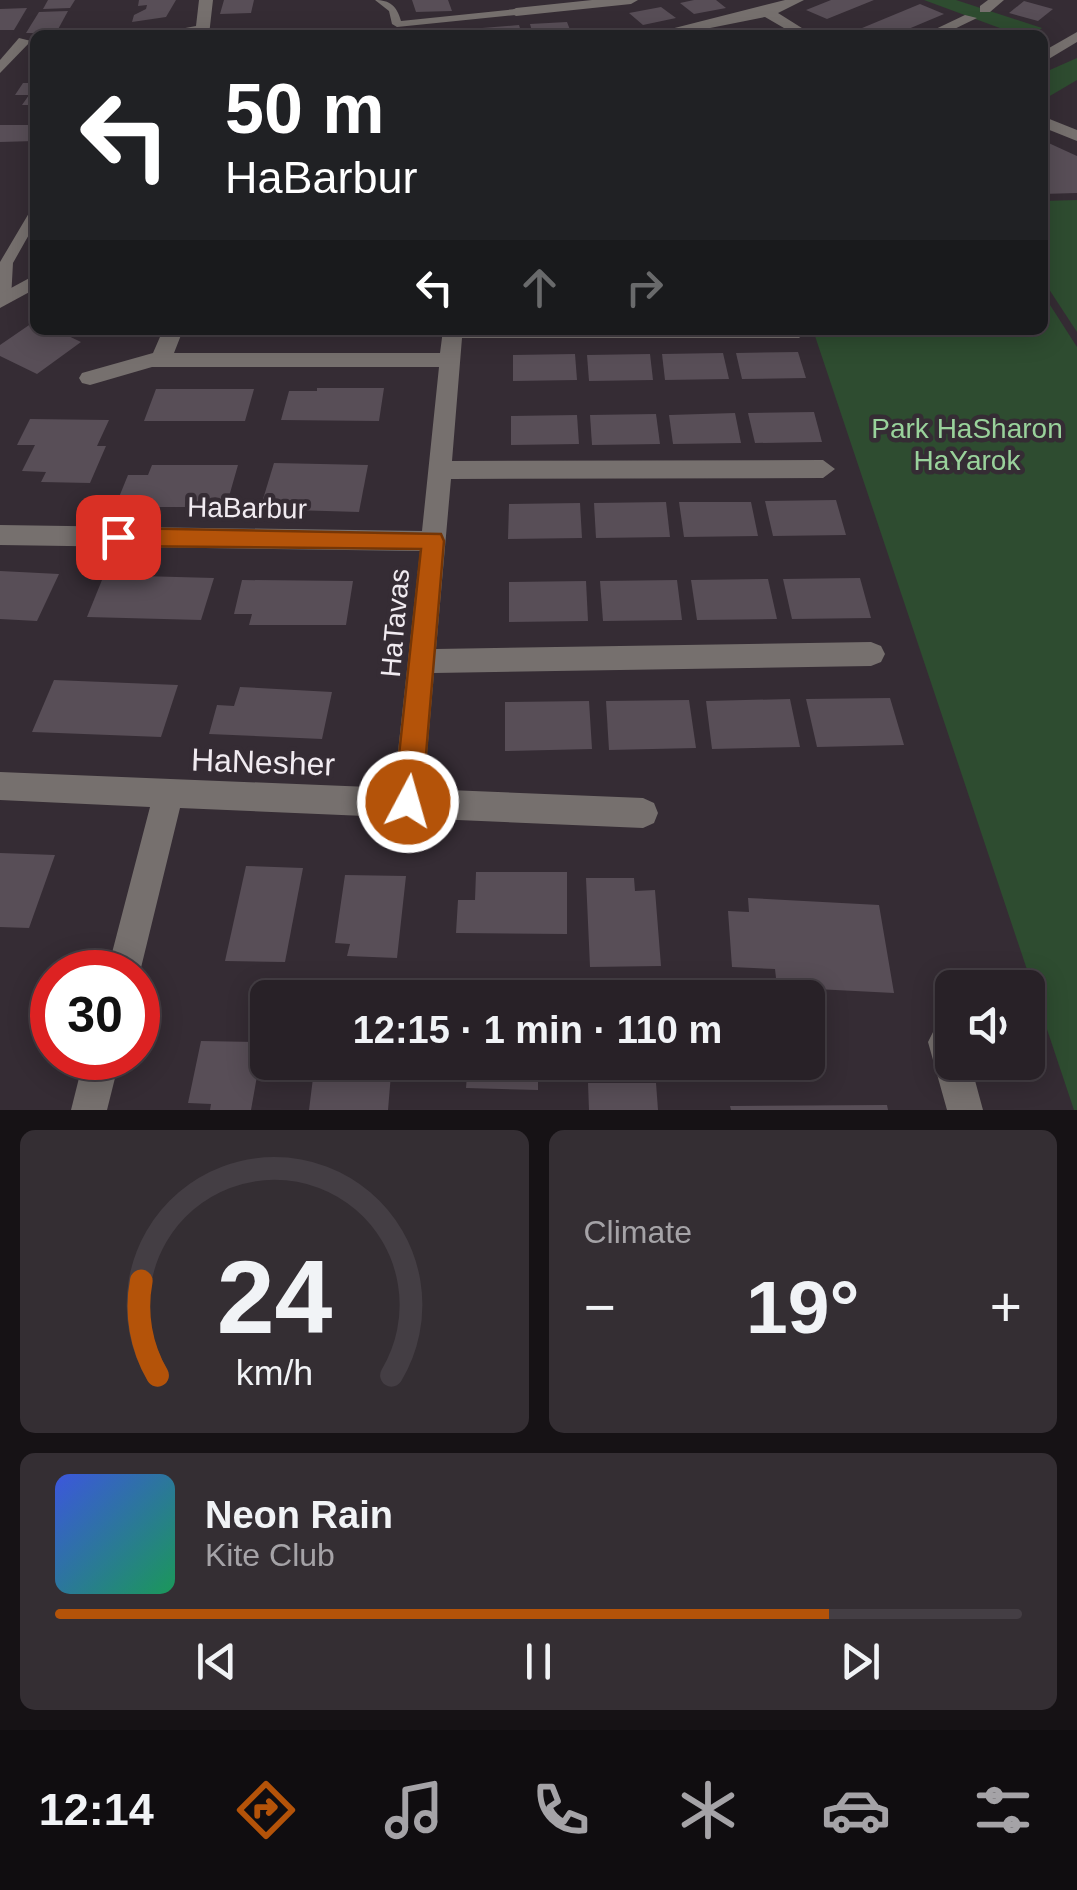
<!DOCTYPE html>
<meta charset="utf-8">
<style>
body{margin:0;font-family:Arial,sans-serif;background:#342e33;color:#f1f3f6;height:100vh;display:flex;flex-direction:column;font-size:38px;white-space:nowrap}
*{box-sizing:border-box;margin:0}
p{font-size:32px;color:#a5a3a7}
.icon{flex:none;width:55px;height:55px;fill:none;stroke:currentColor;stroke-width:2;stroke-linecap:round;stroke-linejoin:round}
.map{position:relative;height:1110px;overflow:hidden}
.drawer{display:flex;flex-direction:column;gap:20px;padding:20px;background:#161215;flex:1}
.drawer>*{flex:none}
.hud{position:absolute;left:30px;top:30px;width:1018px;height:305px;border-radius:15px;box-shadow:0 5px 25px #0003,0 0 0 2px #443e44;background:#202124;color:#fff;overflow:hidden}
.buttons{position:absolute;left:935px;top:970px;display:grid;gap:20px}
.buttons a{display:grid;place-items:center;width:110px;height:110px;border-radius:15px;background:#282127;box-shadow:0 5px 25px #0003,0 0 0 2px #443e44;font-size:50px}
.speed{position:absolute;left:30px;top:950px;display:flex;gap:20px;font-size:50px;font-weight:700;text-align:center}
.speed>*{display:grid;place-content:center;width:130px;height:130px;border-radius:50%;background:#282127;box-shadow:0 5px 25px #0003,0 0 0 2px #443e44;line-height:1}
.speed .limit{border:15px solid #d22;background:#fff;color:#111}
.pin{position:absolute;display:grid;place-items:center;width:85px;height:85px;color:#fff;margin:-42px;border-radius:20px;box-shadow:0 5px 15px #0006}
.me{position:absolute;width:110px;margin:-55px;rotate:6deg;stroke-linejoin:round;filter:drop-shadow(0 0 8px #0008)}
.turn{display:flex;align-items:center;gap:35px;height:210px;padding:0 30px;font-size:45px}
.turn .icon{width:130px;height:130px;stroke-width:2.5}
.turn b{display:block;font-size:70px;line-height:85px}
.lanes{display:flex;align-items:center;height:95px;padding:0 30px;background:#0003;justify-content:center;gap:50px;direction:ltr}
.lanes .off{opacity:.35}
.big{font-size:75px;font-weight:700;line-height:1.1}
.drawer .widget{flex:1;display:flex;flex-direction:column;justify-content:center;gap:15px;min-width:0;padding:0 35px;border-radius:15px;background:#342e33}
.drawer .dial{align-items:center;gap:0}
.dial svg{height:260px;overflow:visible;fill:none;stroke:#443e44;stroke-width:7;stroke-linecap:round;text-anchor:middle}
.dial text{fill:#f1f3f6;stroke:none}
.song{display:flex;align-items:center;gap:30px}
.cover{width:120px;height:120px;border-radius:15px;background:linear-gradient(135deg,hsl(230 70% 55%),hsl(150 70% 35%))}
.played{height:10px;border-radius:5px;background:linear-gradient(90deg,#b45309 80%,#443e44 80%)}
.keys{display:flex;justify-content:space-around;direction:ltr}
.heat{display:flex;justify-content:space-between;align-items:center;font-size:55px;direction:ltr}
.drawer .tiles{flex:1;display:grid;gap:20px;grid-template-columns:1fr 1fr}
.widget:last-child{grid-column:span 2}
.trip{position:absolute;left:250px;top:980px;width:575px;height:100px;border-radius:15px;background:#282127;box-shadow:0 5px 25px #0003,0 0 0 2px #443e44;font-weight:700;line-height:100px;text-align:center}
.dock{display:flex;height:160px;justify-content:space-around;align-items:center;background:#100d10;color:#a5a3a7}
.dock .icon{width:70px;height:70px}
.dock .selected{color:#b45309}
.dock b{font-size:45px;color:#f1f3f6}
.map>svg:first-child{display:block}
.green{fill:#2e4c30}
.building{fill:#584e57}
.lines{fill:none;stroke-linecap:round;stroke-linejoin:round}
.service{fill:#76706e;fill-rule:evenodd}
.minor{fill:#76706e;fill-rule:evenodd}
.tertiary{fill:#76706e;fill-rule:evenodd}
.route{fill:#b45309;stroke:#753606;stroke-width:2.5}
.labels{text-anchor:middle;dominant-baseline:central;stroke-width:9;stroke-linejoin:round;paint-order:stroke}
.park-label{font-size:28px;fill:#99d29b;stroke:#352c34}
.street-label{font-size:28px;fill:#f1ebf1;stroke:#352c34}
.near-street-label{font-size:32px;fill:#f1ebf1;stroke:#352c34}
</style>
<div class="map">
<svg width="1077" height="1110" viewBox="0 0 1077 1110">
<rect width="100%" height="100%" fill="#352c34"/>
<g class="green">
<polygon points="924,0 956,0 1042,28 1033,35 1019,35"/>
<polygon points="1077,58 1077,80 1043,100 1043,73"/>
<polygon points="1077,200 1077,332 1043,280 1043,201"/>
<polygon points="1043,294 1077,347 1077,1110 1074,1110 813,330 1042,330"/>
</g>
<g class="building">
<polygon points="48,0 75,0 70,8 43,9"/>
<polygon points="139,0 176,0 166,17 132,22 134,15 146,9 147,5 138,6"/>
<polygon points="224,0 254,0 251,13 220,14"/>
<polygon points="412,0 448,0 452,11 416,12"/>
<polygon points="694,0 716,0 726,8 694,14 680,3"/>
<polygon points="831,0 874,0 827,19 806,10"/>
<polygon points="1024,1 1053,9 1038,21 1009,13"/>
<polygon points="920,4 944,14 894,35 850,33"/>
<polygon points="661,7 676,18 643,25 629,13"/>
<polygon points="27,8 14,30 0,30 0,9"/>
<polygon points="68,11 56,33 26,33 39,12"/>
<polygon points="567,22 572,35 533,35 530,24"/>
<polygon points="519,25 522,35 484,35 482,28"/>
<polygon points="23,83 35,83 35,105 22,105 29,95 15,95"/>
<polygon points="0,125 35,125 35,141 0,142"/>
<polygon points="1042,140 1077,156 1077,193 1042,194"/>
<polygon points="35,321 35,330 56,330 81,342 37,374 0,356 0,345"/>
<polygon points="798,352 806,378 742,379 736,353"/>
<polygon points="723,353 729,379 665,380 662,354"/>
<polygon points="575,354 577,380 513,381 513,355"/>
<polygon points="650,354 653,380 589,381 587,355"/>
<polygon points="317,388 384,388 379,421 281,420 289,391 317,391"/>
<polygon points="156,389 254,389 245,421 144,421"/>
<polygon points="814,412 822,442 755,443 748,413"/>
<polygon points="735,413 741,443 673,444 669,415"/>
<polygon points="656,414 660,444 592,445 590,415"/>
<polygon points="577,415 579,444 511,445 511,416"/>
<polygon points="30,419 109,420 97,446 106,446 90,483 41,482 46,472 22,471 35,445 17,445"/>
<polygon points="274,463 368,465 359,512 260,509"/>
<polygon points="152,465 238,465 226,507 115,507 128,475 148,475"/>
<polygon points="836,500 846,535 773,536 765,501"/>
<polygon points="666,502 670,537 596,538 594,503"/>
<polygon points="679,502 751,502 758,536 684,537"/>
<polygon points="580,503 582,538 508,539 509,504"/>
<polygon points="0,571 59,574 37,621 0,619"/>
<polygon points="104,575 214,578 201,620 87,617"/>
<polygon points="860,578 871,618 792,619 783,579"/>
<polygon points="768,579 777,619 697,620 691,580"/>
<polygon points="242,580 353,581 346,625 249,625 252,614 234,614"/>
<polygon points="677,580 682,620 603,621 600,581"/>
<polygon points="586,581 588,621 509,622 509,582"/>
<polygon points="54,680 178,685 161,737 32,732"/>
<polygon points="240,687 332,692 322,739 209,734 217,705 234,706"/>
<polygon points="890,698 904,745 817,747 806,699"/>
<polygon points="790,699 800,747 712,749 706,701"/>
<polygon points="689,700 696,748 609,750 606,701"/>
<polygon points="589,701 592,749 505,751 505,702"/>
<polygon points="0,853 55,855 29,928 0,927"/>
<polygon points="246,866 303,868 285,962 225,961"/>
<polygon points="476,872 567,872 567,934 456,933 458,900 475,900"/>
<polygon points="345,875 406,876 397,958 347,956 350,944 335,943"/>
<polygon points="586,878 634,878 635,891 655,890 661,966 590,967"/>
<polygon points="748,898 879,905 894,993 777,987 775,969 732,967 728,911 749,912"/>
<polygon points="201,1041 263,1042 251,1110 210,1110 211,1104 188,1103"/>
<polygon points="315,1062 392,1062 388,1110 309,1110"/>
<polygon points="468,1062 538,1062 538,1090 466,1088"/>
<polygon points="588,1083 656,1083 658,1110 589,1110"/>
<polygon points="887,1105 888,1110 731,1110 730,1106"/>
</g>
<g class="lines">
<g class="service">
<path d="M375,0C390,0 397,6 401,21L516,9L521,12L516,15L397,27L392,24L389,11Z"/>
<polygon points="35,209 35,224 13,263 11,299 9,302 0,302 0,262 29,213"/>
</g>
<g class="minor">
<polygon points="199,0 213,0 209,35 148,35 196,26"/>
<polygon points="592,0 638,0 631,4 516,16 509,12 516,8"/>
<polygon points="785,0 804,0 778,13 813,35 796,35 765,17 675,35 647,35"/>
<polygon points="988,0 1004,0 990,12 980,12 980,6"/>
<polygon points="965,15 977,18 942,35 923,35"/>
<polygon points="19,38 31,41 0,73 0,60"/>
<polygon points="1042,116 1077,130 1077,141 1042,127"/>
<polygon points="163,330 183,330 174,353 440,353 443,330 809,330 799,338 462,338 452,461 823,460 835,469 823,478 451,479 436,649 871,642 881,646 885,654 881,662 871,666 434,673 424,789 643,798 654,803 658,813 654,823 643,828 180,808 138,980 138,972 107,972 150,807 0,800 0,772 394,788 420,551 0,545 0,525 422,531 439,367 152,367 90,385 82,383 79,378 82,373 153,353"/>
<polygon points="946,1024 952,1027 952,1062 970,1062 983,1110 947,1110 928,1042 934,1030"/>
<polygon points="84,1058 120,1058 107,1110 71,1110"/>
</g>
<g class="tertiary">
<polygon points="1077,32 1077,42 1042,63 1042,52"/>
<polygon points="35,275 35,289 0,308 0,294"/>
</g>
</g>
<polygon class="route" points="118,528 441,534 444,541 422,802 418,811 408,815 398,811 394,802 421,549 118,546 107,537"/>
<g class="labels">
<g class="park-label">
<text x="967" y="428">Park HaSharon<tspan x="967" dy="32">HaYarok</tspan></text>
</g>
<g class="street-label">
<text transform="translate(247 508) rotate(1)">HaBarbur</text>
<text transform="translate(395 623) rotate(-85)">HaTavas</text>
</g>
<g class="near-street-label">
<text transform="translate(263 762) rotate(2)">HaNesher</text>
</g>
</g>
</svg>
<div class="buttons">
<a><svg class="icon" aria-label="sound" viewBox="0 0 24 24"><path d="M4 9h4l5-4v14l-5-4H4zM17 9q2 3 0 6"/></svg></a>
</div>
<div class="speed"><div class="limit">30</div></div>
<div class="pin" style="left:118px;top:537px;background:#d93025"><svg class="icon" aria-label="arrive" viewBox="0 0 24 24"><path d="M6 21V4h12l-3 4 3 4H6"/></svg></div>
<svg class="me" style="left:408px;top:802px" viewBox="-20 -20 40 40"><circle r="17" fill="#b45309" stroke="#fff" stroke-width="3"/><path d="M0-11L8 9 0 5-8 9z" fill="#fff"/></svg>
<div class="trip">12:15 · 1 min · 110 m</div>
<div class="hud">
<div class="turn"><svg class="icon" aria-label="left" viewBox="0 0 24 24"><path d="M17 20v-9H6M10 6l-5 5 5 5"/></svg><div><b>50 m</b>HaBarbur</div></div>
<div class="lanes"><svg class="icon" aria-label="left" viewBox="0 0 24 24"><path d="M17 20v-9H6M10 6l-5 5 5 5"/></svg><svg class="icon off" aria-label="ahead" viewBox="0 0 24 24"><path d="M12 20V5M6 11l6-6 6 6"/></svg><svg class="icon off" aria-label="right" viewBox="0 0 24 24"><path d="M7 20v-9h11M14 6l5 5-5 5"/></svg></div>
</div>
</div>
<section class="drawer">
<div class="tiles">
<div class="widget dial"><svg viewBox="0 0 100 80">
<path d="M14 69A42 42 0 1 1 86 69"/>
<path d="M14 69A42 42 0 0 1 9 40" stroke="#b45309"/>
<text x="50" y="56" font-size="32" font-weight="700">24</text>
<text x="50" y="72" font-size="11">km/h</text>
</svg></div>
<div class="widget"><p>Climate</p>
<div class="heat"><a>−</a><b class="big">19°</b><a>+</a></div>
</div>
<div class="widget">
<div class="song"><i class="cover"></i><div><b>Neon Rain</b><p>Kite Club</p></div></div>
<div class="played"></div>
<div class="keys"><svg class="icon" aria-label="previous" viewBox="0 0 24 24"><path d="M18 5L8 12l10 7zM5 5v14"/></svg><svg class="icon" aria-label="pause" viewBox="0 0 24 24"><path d="M8 5v14M16 5v14"/></svg><svg class="icon" aria-label="next" viewBox="0 0 24 24"><path d="M6 5l10 7-10 7zM19 5v14"/></svg></div>
</div>
</div>
</section>
<nav class="dock">
<b>12:14</b>
<svg class="icon selected" aria-label="directions" viewBox="0 0 24 24"><path d="M12 3l9 9-9 9-9-9zM9 14v-3h6M13 9l2 2-2 2"/></svg>
<svg class="icon" aria-label="music" viewBox="0 0 24 24"><path d="M9 18V5l10-2v13"/><circle cx="6" cy="18" r="3"/><circle cx="16" cy="16" r="3"/></svg>
<svg class="icon" aria-label="phone" viewBox="0 0 24 24"><path d="M5 4h4l2 5-3 2q2 4 5 5l2-3 5 2v4C11 20 4 13 5 4z"/></svg>
<svg class="icon" aria-label="climate" viewBox="0 0 24 24"><path d="M12 3v18M4 7l16 10M4 17L20 7"/></svg>
<svg class="icon" aria-label="car" viewBox="0 0 24 24"><path d="M5 17H2v-5l4-1 3-4h7l3 4 3 1v5h-3M9 17h6M6 11h13"/><circle cx="7" cy="17" r="2"/><circle cx="17" cy="17" r="2"/></svg>
<svg class="icon" aria-label="filters" viewBox="0 0 24 24"><path d="M4 7h16M4 17h16"/><circle cx="9" cy="7" r="2"/><circle cx="15" cy="17" r="2"/></svg>
</nav>
